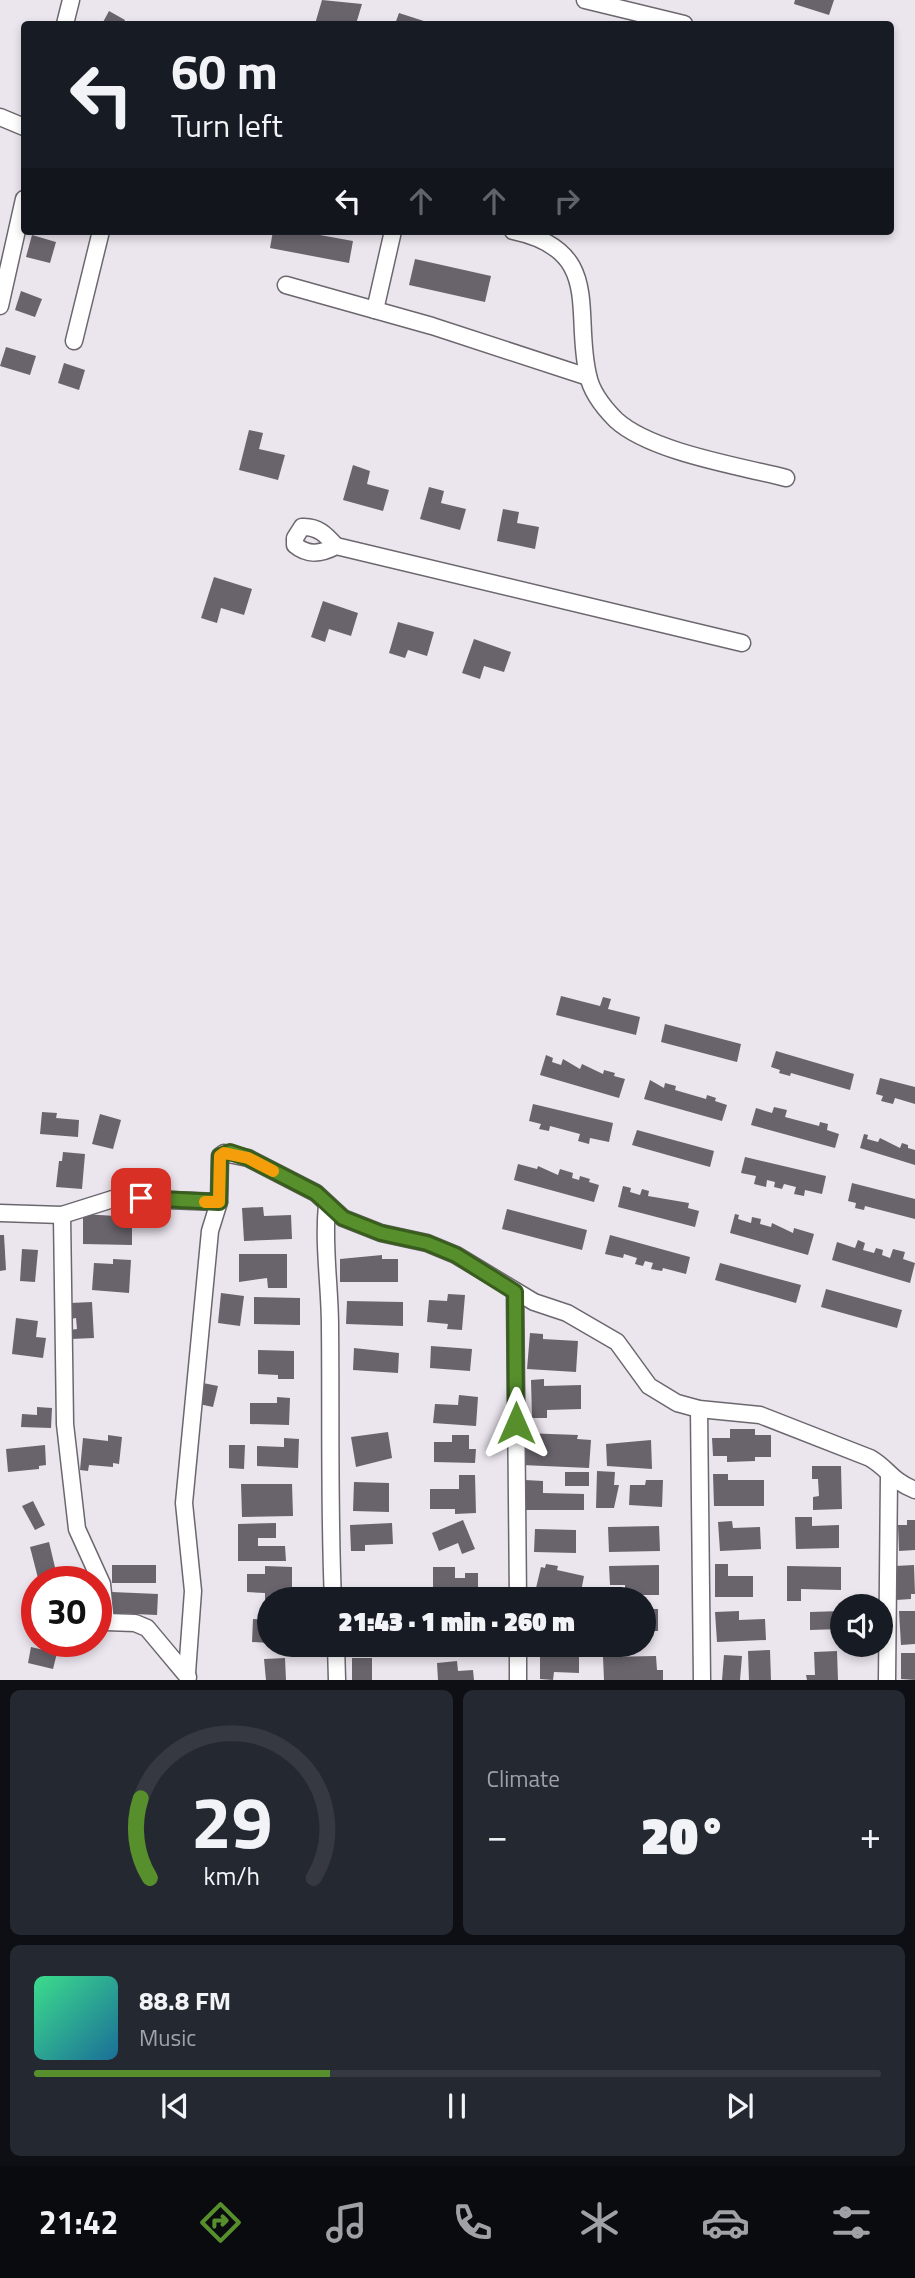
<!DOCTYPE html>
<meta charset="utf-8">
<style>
body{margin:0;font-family:"Titillium Web",sans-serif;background:#242831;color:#f1f3f6;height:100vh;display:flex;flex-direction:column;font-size:26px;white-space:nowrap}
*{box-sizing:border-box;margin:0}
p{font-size:23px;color:#9ea1a6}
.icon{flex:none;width:38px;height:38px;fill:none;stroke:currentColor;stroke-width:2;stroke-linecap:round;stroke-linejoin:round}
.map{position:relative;height:1680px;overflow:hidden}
.drawer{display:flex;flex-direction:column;gap:10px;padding:10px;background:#0d0f14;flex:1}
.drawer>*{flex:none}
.guide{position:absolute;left:21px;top:21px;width:873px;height:214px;border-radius:7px;box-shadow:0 4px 10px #0003;background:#171b24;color:#f1f3f6;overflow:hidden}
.controls{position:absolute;left:830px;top:1594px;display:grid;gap:14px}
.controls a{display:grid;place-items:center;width:63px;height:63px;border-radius:50%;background:#171b24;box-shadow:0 4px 10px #0003;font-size:35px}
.speed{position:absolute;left:21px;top:1566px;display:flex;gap:14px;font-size:35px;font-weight:700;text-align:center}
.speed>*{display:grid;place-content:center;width:91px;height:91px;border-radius:50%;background:#171b24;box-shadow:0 4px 10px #0003;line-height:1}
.speed .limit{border:10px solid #d22;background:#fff;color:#111}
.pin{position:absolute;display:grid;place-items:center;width:60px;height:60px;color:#fff;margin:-30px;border-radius:14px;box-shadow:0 4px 10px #0006}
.me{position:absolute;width:77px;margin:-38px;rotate:0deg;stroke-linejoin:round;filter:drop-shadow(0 0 5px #0008)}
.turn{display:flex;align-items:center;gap:24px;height:147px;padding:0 35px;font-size:32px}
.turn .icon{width:91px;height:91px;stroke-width:2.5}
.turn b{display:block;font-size:49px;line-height:60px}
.lanes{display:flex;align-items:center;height:66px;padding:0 35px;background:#0003;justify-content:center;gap:35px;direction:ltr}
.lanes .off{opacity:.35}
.big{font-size:52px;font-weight:800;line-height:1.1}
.drawer .widget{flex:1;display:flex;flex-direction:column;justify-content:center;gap:10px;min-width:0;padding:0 24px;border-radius:10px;background:#242831}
.drawer .dial{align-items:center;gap:0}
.dial svg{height:182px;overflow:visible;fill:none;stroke:#363941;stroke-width:7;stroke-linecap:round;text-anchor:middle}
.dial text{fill:#f1f3f6;stroke:none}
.song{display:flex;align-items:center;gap:21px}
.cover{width:84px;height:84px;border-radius:10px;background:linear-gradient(135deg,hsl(150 70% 55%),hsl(200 70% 35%))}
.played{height:7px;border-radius:4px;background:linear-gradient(90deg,#568f2c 35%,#363941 35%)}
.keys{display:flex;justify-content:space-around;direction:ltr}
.heat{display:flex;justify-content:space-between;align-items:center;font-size:38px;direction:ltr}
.drawer .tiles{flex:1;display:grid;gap:10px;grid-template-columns:1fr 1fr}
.widget:last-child{grid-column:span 2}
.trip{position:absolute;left:257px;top:1587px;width:399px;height:70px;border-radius:35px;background:#171b24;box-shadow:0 4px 10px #0003;font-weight:800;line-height:70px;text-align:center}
.dock{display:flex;height:112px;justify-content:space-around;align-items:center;background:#090b0e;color:#9ea1a6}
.dock .icon{width:49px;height:49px}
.dock .on{color:#568f2c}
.dock b{font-size:32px;color:#f1f3f6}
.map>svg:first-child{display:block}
.building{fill:#69646c}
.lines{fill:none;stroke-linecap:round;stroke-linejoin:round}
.street-casing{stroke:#6c676f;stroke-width:19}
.street{stroke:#fff;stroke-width:16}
.route-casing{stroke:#385d1d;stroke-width:18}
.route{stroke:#568f2c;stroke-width:12}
.slow{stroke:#f59e0b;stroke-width:12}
</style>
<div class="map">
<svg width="915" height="1680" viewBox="0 0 915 1680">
<rect width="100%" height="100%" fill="#ebe5ee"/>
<g class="building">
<polygon points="322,0 362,4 356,24 332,22 331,24 315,24"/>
<polygon points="795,0 834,0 829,15 794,4"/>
<polygon points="109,11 125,20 123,24 102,24"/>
<polygon points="399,13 433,24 395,24"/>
<polygon points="273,231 298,231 353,241 349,263 270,248"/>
<polygon points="32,235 56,242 50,263 26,257"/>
<polygon points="415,259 491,276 485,302 409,285"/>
<polygon points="21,291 42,299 35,317 15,310"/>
<polygon points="6,347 36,356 30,375 0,366"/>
<polygon points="64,363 85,370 79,390 58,383"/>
<polygon points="249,430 263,433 259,449 285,455 278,480 239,470"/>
<polygon points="353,465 370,471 367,484 389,490 383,511 343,500"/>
<polygon points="429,487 444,491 441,503 466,509 460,530 420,519"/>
<polygon points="503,509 519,512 517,523 539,527 535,549 497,541"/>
<polygon points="214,577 252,589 244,615 221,608 217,623 201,618"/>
<polygon points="323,601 358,613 351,636 329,629 325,642 311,637"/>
<polygon points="398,622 434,632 427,656 408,650 405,658 389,653"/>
<polygon points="474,639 511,652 504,672 484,666 480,679 462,673"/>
<polygon points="561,996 600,1006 603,997 611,999 608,1009 640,1017 636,1035 556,1015"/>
<polygon points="665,1024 741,1044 737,1062 661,1042"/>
<polygon points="776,1051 854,1074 850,1090 791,1073 790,1076 779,1073 780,1070 771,1067"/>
<polygon points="546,1055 553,1058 552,1062 561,1065 563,1059 580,1069 582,1064 603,1074 604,1070 615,1073 614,1076 625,1079 619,1098 540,1075"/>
<polygon points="880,1078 915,1087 915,1104 895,1098 893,1104 881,1101 883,1096 876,1094"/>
<polygon points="650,1080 664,1088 665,1083 676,1086 675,1090 706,1099 707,1095 716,1098 715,1101 727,1105 722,1121 644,1099"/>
<polygon points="533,1104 613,1123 609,1142 590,1138 589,1144 578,1141 580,1134 550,1126 549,1131 539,1129 541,1124 529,1121"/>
<polygon points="774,1107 787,1110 785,1117 819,1126 820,1122 828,1124 827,1130 839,1134 835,1148 751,1125 756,1108 772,1113"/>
<polygon points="42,1112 57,1113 56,1118 79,1120 78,1137 40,1134"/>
<polygon points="100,1114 121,1120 113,1149 92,1144"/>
<polygon points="637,1130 714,1151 710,1167 632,1145"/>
<polygon points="864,1134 868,1135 867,1139 878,1142 880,1138 900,1148 902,1143 908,1145 908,1148 915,1150 915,1165 860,1148"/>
<polygon points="63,1152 85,1154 82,1189 56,1187 59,1161 62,1161"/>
<polygon points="745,1157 826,1176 822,1194 805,1190 804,1196 794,1194 796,1187 784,1184 782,1189 774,1187 775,1182 767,1180 766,1187 754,1184 756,1176 741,1173"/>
<polygon points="518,1164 537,1169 538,1166 558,1175 560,1169 573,1173 572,1178 579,1180 580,1176 590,1179 589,1182 599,1185 594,1202 514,1180"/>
<polygon points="852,1183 915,1199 915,1219 865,1206 864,1210 855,1208 856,1203 848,1201"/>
<polygon points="623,1186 631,1188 630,1192 640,1195 642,1189 649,1191 648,1196 689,1203 688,1208 699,1211 695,1227 618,1207"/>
<polygon points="263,1207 264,1216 291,1215 292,1239 244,1241 242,1208"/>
<polygon points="507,1209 587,1230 582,1250 502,1229"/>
<polygon points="83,1214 132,1217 132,1245 83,1244"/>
<polygon points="735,1214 739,1215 738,1219 751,1223 752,1217 761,1219 760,1224 771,1227 772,1223 793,1233 794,1228 814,1234 808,1255 730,1233"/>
<polygon points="0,1235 4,1235 6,1270 0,1271"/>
<polygon points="610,1235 690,1257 686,1274 663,1268 662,1271 651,1269 653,1263 645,1261 643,1266 635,1264 637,1258 624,1254 623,1258 605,1254"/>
<polygon points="858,1240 865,1243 863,1250 874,1253 876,1248 883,1250 882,1255 890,1258 893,1249 905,1252 903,1259 915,1263 910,1283 832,1260 837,1242 855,1248"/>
<polygon points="22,1249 38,1250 35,1282 20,1281"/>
<polygon points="239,1254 287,1254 287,1288 268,1288 267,1278 239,1282"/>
<polygon points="382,1255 382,1259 398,1259 398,1282 340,1282 340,1259"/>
<polygon points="113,1259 131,1260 129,1293 92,1290 94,1263 113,1264"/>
<polygon points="720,1263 801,1285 796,1303 715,1280"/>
<polygon points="826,1289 902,1310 897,1328 821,1307"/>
<polygon points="221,1293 244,1296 240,1326 218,1323"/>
<polygon points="448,1294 465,1295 462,1330 447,1329 448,1324 427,1322 429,1300 447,1301"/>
<polygon points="254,1297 300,1298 300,1325 254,1324"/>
<polygon points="347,1301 403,1302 403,1326 346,1324"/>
<polygon points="92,1302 94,1338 71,1339 70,1330 77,1329 76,1318 71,1319 70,1303"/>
<polygon points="16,1318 38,1321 36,1337 46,1338 43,1358 12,1354"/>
<polygon points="530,1333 543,1334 543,1339 578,1341 576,1372 527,1369"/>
<polygon points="431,1346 472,1349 470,1371 430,1368"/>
<polygon points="354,1348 399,1353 398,1373 353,1370"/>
<polygon points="258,1350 294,1351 294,1379 278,1379 278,1375 258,1374"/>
<polygon points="544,1379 544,1386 581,1385 581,1409 547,1410 547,1418 532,1418 531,1380"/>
<polygon points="203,1383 218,1386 213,1407 199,1404"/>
<polygon points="459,1395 478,1397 476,1426 433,1423 435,1404 458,1405"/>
<polygon points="277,1397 290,1398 289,1425 250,1424 250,1403 277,1403"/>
<polygon points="37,1407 52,1408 51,1428 21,1427 22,1414 37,1415"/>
<polygon points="730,1429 755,1429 755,1435 771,1435 771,1457 755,1457 755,1461 727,1462 727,1456 713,1456 712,1438 730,1438"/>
<polygon points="388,1432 392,1458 356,1467 351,1437"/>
<polygon points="523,1433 578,1435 577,1439 591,1440 589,1468 522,1465"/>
<polygon points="108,1435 122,1437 119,1464 113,1463 113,1467 89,1465 88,1471 80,1470 83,1438 108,1441"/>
<polygon points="452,1435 469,1435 469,1449 476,1449 475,1463 434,1462 434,1442 452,1442"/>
<polygon points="284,1438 299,1439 298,1468 257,1466 257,1446 284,1447"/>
<polygon points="651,1440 652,1469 607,1466 606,1444"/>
<polygon points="45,1445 46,1465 39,1466 39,1469 8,1472 6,1449"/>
<polygon points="229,1445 245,1445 244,1469 229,1468"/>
<polygon points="812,1466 841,1466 842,1509 813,1510 813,1497 819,1496 818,1479 812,1479"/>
<polygon points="597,1471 615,1472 614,1485 619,1485 614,1508 596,1508"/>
<rect x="565" y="1472" width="24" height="14"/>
<polygon points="713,1474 728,1474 728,1480 764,1480 764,1506 714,1506"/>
<polygon points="459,1475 475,1475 476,1513 455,1514 455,1509 430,1509 430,1489 459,1489"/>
<polygon points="525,1480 543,1481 543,1493 584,1494 584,1510 525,1510"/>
<polygon points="646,1480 663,1480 662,1507 629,1505 630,1485 645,1485"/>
<polygon points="354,1482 389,1483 389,1512 353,1511"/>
<polygon points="241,1484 292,1484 293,1516 242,1517"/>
<polygon points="33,1501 45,1525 35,1530 22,1506"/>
<polygon points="795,1517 812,1517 812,1526 839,1525 839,1548 796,1549"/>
<polygon points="463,1520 475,1549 462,1554 458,1543 439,1551 432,1533"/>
<polygon points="907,1520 915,1520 915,1550 899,1551 898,1525 907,1525"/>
<polygon points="732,1521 733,1528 760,1527 761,1549 720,1551 718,1522"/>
<polygon points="276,1523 276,1538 258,1538 258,1546 285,1546 286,1561 238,1561 238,1524"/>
<polygon points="392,1523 393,1544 365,1545 365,1551 351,1551 350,1525"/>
<polygon points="659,1526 660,1551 609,1552 608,1527"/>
<polygon points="535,1529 576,1530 576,1553 534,1552"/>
<polygon points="49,1542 58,1580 39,1582 30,1547"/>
<polygon points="546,1564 558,1566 557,1570 584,1576 580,1597 536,1588 541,1567 545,1568"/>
<polygon points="715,1564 728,1564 728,1576 753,1576 753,1597 715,1597"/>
<rect x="112" y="1565" width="44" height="18"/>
<polygon points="659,1565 659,1595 625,1595 625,1585 610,1585 609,1566"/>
<polygon points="914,1565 915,1594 911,1594 911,1599 896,1600 895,1566"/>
<polygon points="265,1566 292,1567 292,1600 270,1600 270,1604 265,1604 265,1593 247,1592 247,1574 265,1574"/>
<polygon points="787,1566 841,1567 841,1590 801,1589 801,1601 787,1601"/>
<polygon points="433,1567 455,1567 455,1578 465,1578 465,1573 478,1573 478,1598 433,1598"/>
<polygon points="112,1592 158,1594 157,1615 111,1613"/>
<rect x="644" y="1609" width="14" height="22"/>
<polygon points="739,1611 739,1620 765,1619 766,1640 717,1642 715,1612"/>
<polygon points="842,1611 842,1629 810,1630 810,1612"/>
<polygon points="899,1611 915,1611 915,1644 901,1645"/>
<polygon points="253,1619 270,1620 270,1643 252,1642"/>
<polygon points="31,1647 57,1653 53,1669 28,1663"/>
<polygon points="770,1650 771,1680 749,1680 748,1651"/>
<polygon points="837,1651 838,1680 807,1680 806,1675 815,1675 814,1652"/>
<polygon points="901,1653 915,1653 915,1680 901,1679"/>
<polygon points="540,1654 579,1655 579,1673 554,1672 553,1680 540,1679"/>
<polygon points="724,1655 742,1656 740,1680 722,1680"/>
<polygon points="656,1656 657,1670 663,1670 663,1680 604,1680 603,1657"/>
<polygon points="285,1658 286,1680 266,1680 264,1659"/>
<rect x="352" y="1658" width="20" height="22"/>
<polygon points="457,1661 458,1671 473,1670 474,1680 438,1680 437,1663"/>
</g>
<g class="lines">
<g class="street-casing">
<g id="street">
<polyline points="585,0 684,24"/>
<polyline points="65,24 71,0"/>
<polyline points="0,117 24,127"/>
<path d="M513,231C604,250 573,312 588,375C591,391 604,408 616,420C651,452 739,466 786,478"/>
<polyline points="286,285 432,326 588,377"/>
<polyline points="0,306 24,199"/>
<polyline points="375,310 393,231"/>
<polyline points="74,341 101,231"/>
<path d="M336,546C321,554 308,556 295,545V538L302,527C318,526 326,535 336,546L742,643"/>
<path d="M327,1205C323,1246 330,1286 330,1327C331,1418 329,1509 333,1600"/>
<polyline points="0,1213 62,1215 116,1198 219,1202"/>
<polyline points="62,1215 65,1424 77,1529 102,1584 106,1622 135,1623 147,1628 188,1677"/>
<polyline points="515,1292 518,1600"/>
<polyline points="699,1409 702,1680"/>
<polyline points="336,1645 337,1680"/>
<path d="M187,1673L193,1591L184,1503L210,1231L219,1202L220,1156L224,1153L248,1158L316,1193L343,1218L381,1233L427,1243L456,1255L534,1302L567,1313L617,1342L649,1386L677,1403L699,1409L760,1415L870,1458C889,1469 890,1480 915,1490"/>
<polyline points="518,1680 518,1645"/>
<polyline points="887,1680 889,1476"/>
</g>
</g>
<use href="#street" class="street"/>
</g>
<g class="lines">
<g class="route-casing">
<polyline id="route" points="141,1198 219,1202 220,1156 230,1152 248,1158 316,1193 343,1218 381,1233 427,1243 456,1255 515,1292 516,1423"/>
</g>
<use href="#route" class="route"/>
<polyline class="slow" points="205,1202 219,1202 220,1156 224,1153 248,1158 273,1171"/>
</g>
</svg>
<div class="controls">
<a><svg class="icon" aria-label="sound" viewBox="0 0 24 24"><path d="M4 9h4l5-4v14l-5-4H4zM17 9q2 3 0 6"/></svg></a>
</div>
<div class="speed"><div class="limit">30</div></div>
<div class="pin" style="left:141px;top:1198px;background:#d93025"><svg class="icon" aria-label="arrive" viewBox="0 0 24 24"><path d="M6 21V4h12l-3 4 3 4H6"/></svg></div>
<svg class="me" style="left:516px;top:1423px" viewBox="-20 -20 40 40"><path d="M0-17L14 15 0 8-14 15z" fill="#568f2c" stroke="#fff" stroke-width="4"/></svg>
<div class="trip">21:43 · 1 min · 260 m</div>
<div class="guide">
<div class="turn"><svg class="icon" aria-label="left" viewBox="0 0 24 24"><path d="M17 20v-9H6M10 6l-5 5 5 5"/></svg><div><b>60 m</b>Turn left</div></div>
<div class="lanes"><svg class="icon" aria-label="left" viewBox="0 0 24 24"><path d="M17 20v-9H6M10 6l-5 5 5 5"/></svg><svg class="icon off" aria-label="ahead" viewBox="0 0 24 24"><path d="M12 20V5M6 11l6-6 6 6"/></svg><svg class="icon off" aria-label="ahead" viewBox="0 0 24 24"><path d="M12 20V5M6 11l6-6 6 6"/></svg><svg class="icon off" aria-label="right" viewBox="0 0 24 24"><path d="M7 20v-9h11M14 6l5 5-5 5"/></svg></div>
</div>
</div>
<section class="drawer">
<div class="tiles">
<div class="widget dial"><svg viewBox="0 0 100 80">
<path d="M14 69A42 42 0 1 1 86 69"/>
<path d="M14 69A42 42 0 0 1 10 34" stroke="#568f2c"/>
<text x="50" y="56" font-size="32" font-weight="700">29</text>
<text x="50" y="72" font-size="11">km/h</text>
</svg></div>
<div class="widget"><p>Climate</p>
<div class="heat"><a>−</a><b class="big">20°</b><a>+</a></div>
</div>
<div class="widget">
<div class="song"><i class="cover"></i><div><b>88.8 FM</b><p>Music</p></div></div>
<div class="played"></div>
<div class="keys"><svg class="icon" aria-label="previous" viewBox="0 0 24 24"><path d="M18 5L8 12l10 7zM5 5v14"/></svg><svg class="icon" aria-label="pause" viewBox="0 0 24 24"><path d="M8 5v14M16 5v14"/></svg><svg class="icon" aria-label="next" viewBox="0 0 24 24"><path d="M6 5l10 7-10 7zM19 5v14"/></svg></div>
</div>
</div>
</section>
<nav class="dock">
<b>21:42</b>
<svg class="icon on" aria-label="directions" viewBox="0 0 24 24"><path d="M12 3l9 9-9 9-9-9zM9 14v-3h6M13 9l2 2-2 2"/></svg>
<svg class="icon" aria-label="music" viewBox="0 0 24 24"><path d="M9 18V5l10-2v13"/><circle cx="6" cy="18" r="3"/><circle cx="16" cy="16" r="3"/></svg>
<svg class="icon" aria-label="phone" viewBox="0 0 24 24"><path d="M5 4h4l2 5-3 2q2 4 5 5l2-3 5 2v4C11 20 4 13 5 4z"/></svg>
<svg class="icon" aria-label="climate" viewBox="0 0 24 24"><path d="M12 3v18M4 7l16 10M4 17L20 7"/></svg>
<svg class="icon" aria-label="car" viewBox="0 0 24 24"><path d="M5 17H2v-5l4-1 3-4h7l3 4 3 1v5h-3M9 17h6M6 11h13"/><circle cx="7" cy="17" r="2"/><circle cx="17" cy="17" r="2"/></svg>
<svg class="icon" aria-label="filters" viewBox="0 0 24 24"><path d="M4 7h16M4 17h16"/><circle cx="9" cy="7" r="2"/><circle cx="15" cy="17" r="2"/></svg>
</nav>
